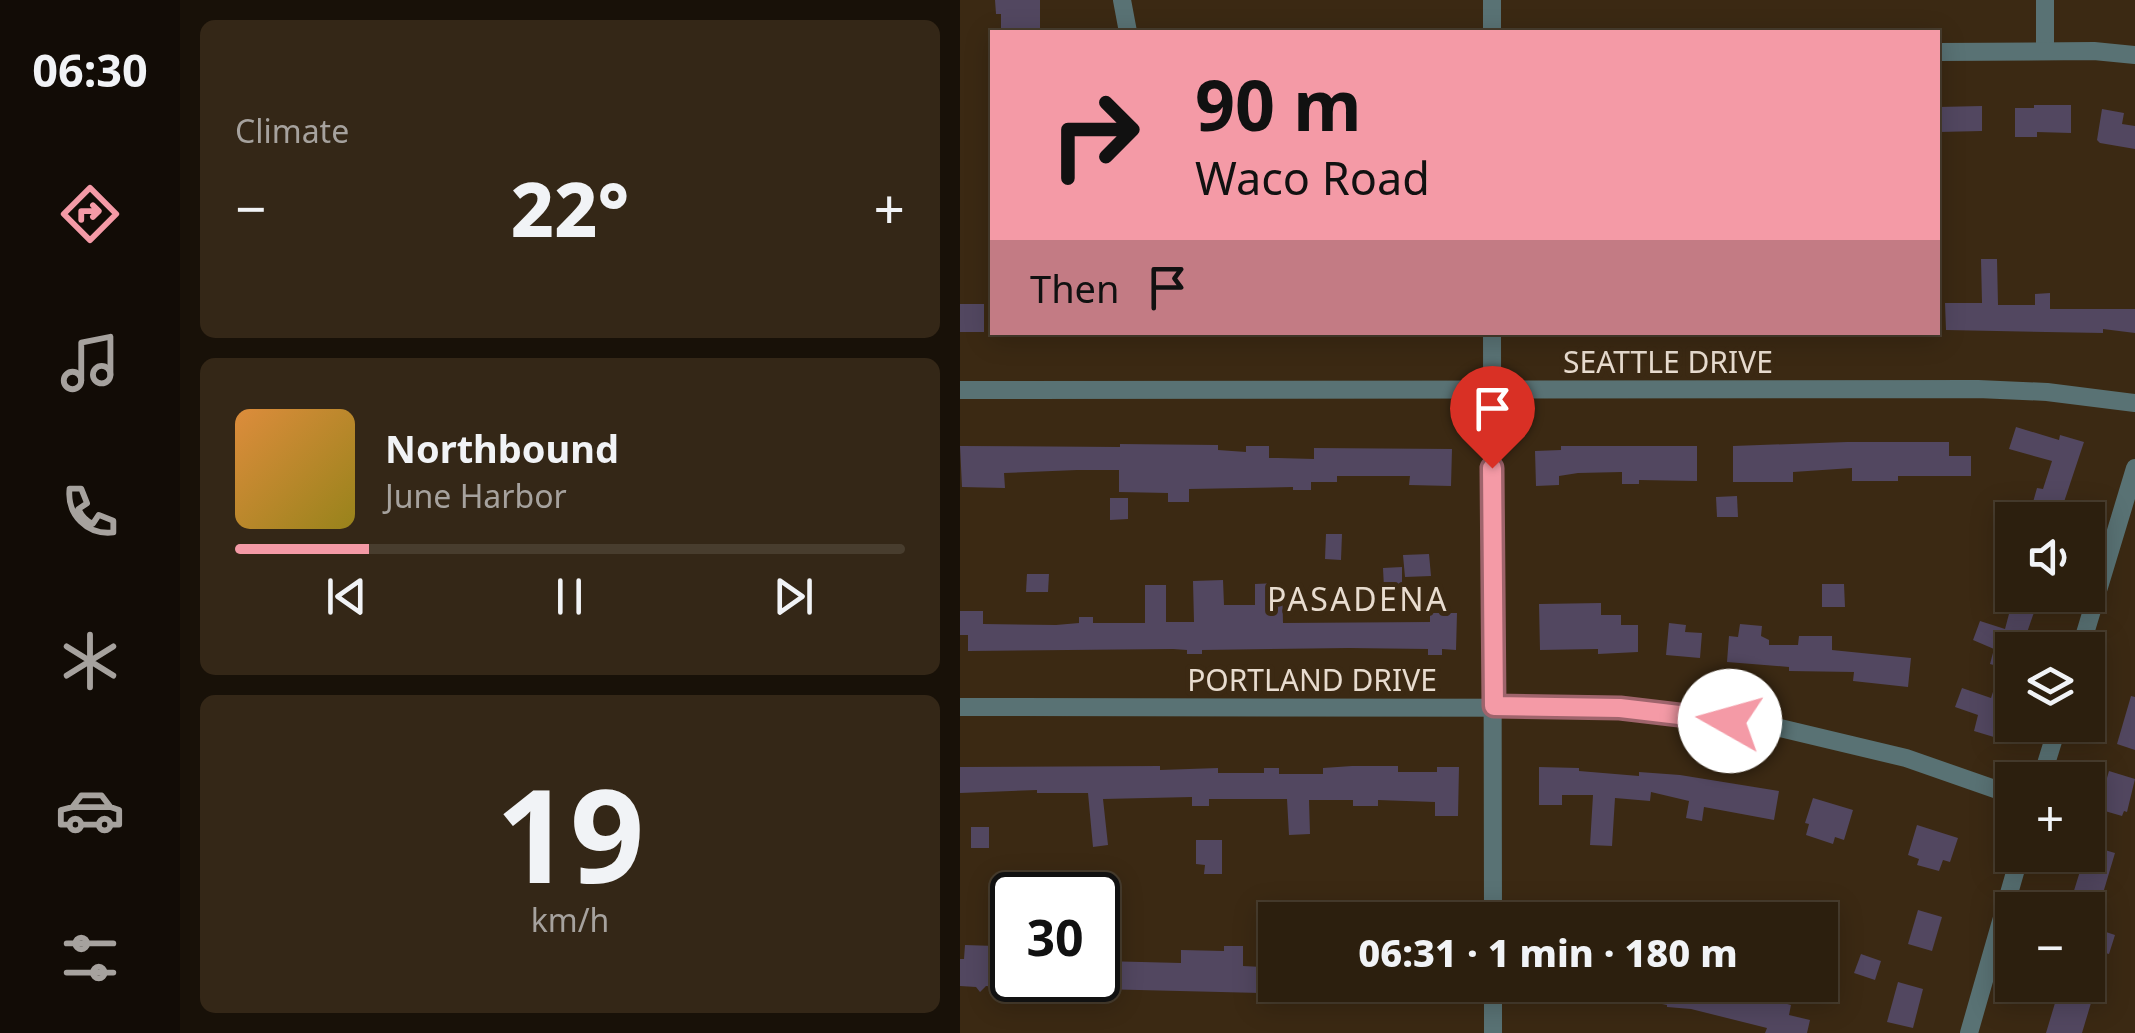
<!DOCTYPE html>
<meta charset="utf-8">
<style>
body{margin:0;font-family:"Noto Sans",sans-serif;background:#342717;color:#f1f3f6;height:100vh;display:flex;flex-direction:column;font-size:38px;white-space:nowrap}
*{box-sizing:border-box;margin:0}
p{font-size:32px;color:#a6a29e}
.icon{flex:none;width:55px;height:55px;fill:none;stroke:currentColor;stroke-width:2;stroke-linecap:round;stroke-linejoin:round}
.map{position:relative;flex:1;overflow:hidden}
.panel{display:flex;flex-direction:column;gap:20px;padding:20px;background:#181108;width:780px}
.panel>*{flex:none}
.guide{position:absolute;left:30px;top:30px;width:950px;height:305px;border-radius:0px;box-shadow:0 5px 25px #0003,0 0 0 2px #483d2e;background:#f49aa6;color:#111;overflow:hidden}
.tools{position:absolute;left:1035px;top:502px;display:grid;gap:20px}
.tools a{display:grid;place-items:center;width:110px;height:110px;border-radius:0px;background:#2c1f0e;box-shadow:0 5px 25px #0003,0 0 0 2px #483d2e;font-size:50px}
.speed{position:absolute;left:30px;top:872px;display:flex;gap:20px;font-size:50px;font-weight:700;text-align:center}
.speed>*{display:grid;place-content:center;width:130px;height:130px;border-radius:50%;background:#2c1f0e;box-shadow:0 5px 25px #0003,0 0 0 2px #483d2e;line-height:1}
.speed .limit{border:5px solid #111;border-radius:15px;background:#fff;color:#111}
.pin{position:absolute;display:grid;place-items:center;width:85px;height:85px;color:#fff;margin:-102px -42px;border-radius:50% 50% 50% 0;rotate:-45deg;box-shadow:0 0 10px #0007}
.pin .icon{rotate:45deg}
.me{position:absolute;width:110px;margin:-55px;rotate:277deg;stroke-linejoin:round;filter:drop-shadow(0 0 8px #0008)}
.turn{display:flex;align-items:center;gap:35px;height:210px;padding:0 40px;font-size:45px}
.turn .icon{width:130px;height:130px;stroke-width:2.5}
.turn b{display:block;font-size:70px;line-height:85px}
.then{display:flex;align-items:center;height:95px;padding:0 40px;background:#0003;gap:20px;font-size:38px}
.big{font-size:75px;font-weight:800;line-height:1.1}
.panel .widget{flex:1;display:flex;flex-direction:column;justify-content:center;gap:15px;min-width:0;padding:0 35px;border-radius:15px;background:#342717}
.panel .dial{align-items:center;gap:0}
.dial b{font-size:130px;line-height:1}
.song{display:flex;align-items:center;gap:30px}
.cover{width:120px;height:120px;border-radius:15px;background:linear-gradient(135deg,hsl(30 70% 55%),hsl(50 70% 35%))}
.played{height:10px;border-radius:5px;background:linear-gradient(90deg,#f49aa6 20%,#483d2e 20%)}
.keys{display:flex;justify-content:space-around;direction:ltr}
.heat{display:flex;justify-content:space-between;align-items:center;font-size:55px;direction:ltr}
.trip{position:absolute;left:298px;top:902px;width:580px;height:100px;border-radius:0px;background:#2c1f0e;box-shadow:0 5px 25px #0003,0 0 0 2px #483d2e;font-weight:800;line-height:100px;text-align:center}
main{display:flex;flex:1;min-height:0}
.tab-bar{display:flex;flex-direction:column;width:180px;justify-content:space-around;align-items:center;background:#120c06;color:#a6a29e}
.tab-bar .icon{width:70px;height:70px}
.tab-bar .on{color:#f49aa6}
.tab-bar b{font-size:45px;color:#f1f3f6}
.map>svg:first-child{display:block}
.building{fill:#524760}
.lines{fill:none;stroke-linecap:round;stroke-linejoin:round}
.street{stroke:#597274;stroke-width:18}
.route-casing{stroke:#9f646c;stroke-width:25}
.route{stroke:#f49aa6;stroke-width:18}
.labels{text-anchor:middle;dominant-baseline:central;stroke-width:10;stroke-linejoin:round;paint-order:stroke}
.street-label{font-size:30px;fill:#e8dccf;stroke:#3b2913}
.neighbourhood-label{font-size:32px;letter-spacing:2.5px;fill:#e8dccf;stroke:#3b2913}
</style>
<main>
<nav class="tab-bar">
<b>06:30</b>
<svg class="icon on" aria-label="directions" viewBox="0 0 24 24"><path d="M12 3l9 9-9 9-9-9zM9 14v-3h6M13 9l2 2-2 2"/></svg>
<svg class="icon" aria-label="music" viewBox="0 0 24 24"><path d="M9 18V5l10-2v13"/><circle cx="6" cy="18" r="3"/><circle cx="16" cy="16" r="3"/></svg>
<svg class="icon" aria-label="phone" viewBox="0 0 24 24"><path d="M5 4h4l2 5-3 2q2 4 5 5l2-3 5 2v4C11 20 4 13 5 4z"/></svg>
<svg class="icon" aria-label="climate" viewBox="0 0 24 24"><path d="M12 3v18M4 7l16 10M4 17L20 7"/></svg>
<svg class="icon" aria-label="car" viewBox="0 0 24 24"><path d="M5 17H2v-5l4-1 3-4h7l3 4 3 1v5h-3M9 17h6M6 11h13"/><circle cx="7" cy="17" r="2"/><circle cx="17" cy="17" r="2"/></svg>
<svg class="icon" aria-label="filters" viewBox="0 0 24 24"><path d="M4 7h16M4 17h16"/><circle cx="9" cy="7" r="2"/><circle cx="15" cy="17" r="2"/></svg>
</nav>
<section class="panel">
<div class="widget"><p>Climate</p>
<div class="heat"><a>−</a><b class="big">22°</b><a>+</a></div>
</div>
<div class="widget">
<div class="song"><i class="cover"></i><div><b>Northbound</b><p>June Harbor</p></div></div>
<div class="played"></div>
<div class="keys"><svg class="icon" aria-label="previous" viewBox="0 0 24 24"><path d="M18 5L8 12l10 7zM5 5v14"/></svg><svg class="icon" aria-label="pause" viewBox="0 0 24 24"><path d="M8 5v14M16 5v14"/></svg><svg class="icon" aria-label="next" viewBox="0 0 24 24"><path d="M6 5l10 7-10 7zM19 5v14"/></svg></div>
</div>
<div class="widget dial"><b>19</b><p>km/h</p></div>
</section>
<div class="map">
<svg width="1175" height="1033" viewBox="0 0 1175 1033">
<rect width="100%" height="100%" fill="#3b2913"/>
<g class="building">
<polygon points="35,0 80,0 80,32 41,32 41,14 36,14"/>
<polygon points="1074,105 1111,105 1111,133 1077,132 1077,137 1055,137 1055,108 1074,108"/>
<polygon points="1022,106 1022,131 979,132 978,107"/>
<polygon points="1142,109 1164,113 1162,124 1175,126 1175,149 1140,143 1137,140"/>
<polygon points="1021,259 1037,259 1038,305 1075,305 1075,294 1090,293 1090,309 1175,309 1175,333 1143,329 1143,333 986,330 985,303 1022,303"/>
<rect x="0" y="304" width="24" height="28"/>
<polygon points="1056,427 1099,440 1100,435 1124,442 1098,520 1068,520 1077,488 1083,489 1092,461 1049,449"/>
<polygon points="887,442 989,442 989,456 1011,456 1011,476 938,476 938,481 892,481 892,468 833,472 833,482 773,482 773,446"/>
<polygon points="160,444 258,445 258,450 286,452 286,446 309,446 309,458 318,458 354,459 354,448 492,449 491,486 449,485 450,476 377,476 377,482 351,482 351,490 333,490 333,487 229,489 229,502 208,502 208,493 159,492 159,470 117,470 44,473 45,488 2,487 0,446 160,447"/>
<polygon points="601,446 737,446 737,481 679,480 679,484 662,484 662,472 618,473 599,476 599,485 576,486 575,451 601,450"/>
<polygon points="777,496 778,517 757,517 756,497"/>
<polygon points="150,498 168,498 168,519 150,520"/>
<polygon points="366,534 382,534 381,560 365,559"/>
<polygon points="469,554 471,576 445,577 443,555"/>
<polygon points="442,567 442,588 424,588 423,568"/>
<polygon points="67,574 89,574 88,592 66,592"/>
<polygon points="263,580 264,605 295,605 295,584 322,583 323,623 470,622 470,613 497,613 496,650 482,649 482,655 468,655 468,649 389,648 242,650 242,654 227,654 227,650 213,649 8,651 8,635 0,635 0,611 23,611 23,624 96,625 119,623 119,617 133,617 133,623 185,623 185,585 206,585 206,622 234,622 233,581"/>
<polygon points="862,584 884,584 885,607 862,607"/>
<polygon points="1054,595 1080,595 1061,650 1052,650 1052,684 1037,738 1014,731 1018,715 995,707 1002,688 1031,698 1041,667 1030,664 1034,649 1013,640 1020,621 1045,629"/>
<polygon points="641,603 641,615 661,615 661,625 678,625 678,652 638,654 638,649 580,650 579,604"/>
<polygon points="709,623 726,625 725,632 742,633 740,658 706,655"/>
<polygon points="780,624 802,626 801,636 809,640 809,645 838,645 839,636 872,636 872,650 951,658 948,687 893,681 894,672 829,671 829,667 767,662 769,636 778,637"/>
<polygon points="1171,696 1175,697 1175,750 1157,744"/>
<polygon points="200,766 200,770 258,768 258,773 304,773 304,768 319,768 319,774 363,774 363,768 392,766 438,766 438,772 477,772 477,767 499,767 498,816 475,816 475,802 418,800 418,806 393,806 393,800 349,800 350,834 329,835 327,799 249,799 249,806 232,806 232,797 143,799 148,845 133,847 128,793 77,793 77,790 0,793 0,767"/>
<polygon points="579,767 619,768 619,771 679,776 679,772 720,775 819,791 814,820 744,807 742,821 726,818 729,801 691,792 690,801 655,798 652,846 630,845 633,795 602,795 602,805 579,805"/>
<polygon points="1149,771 1175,779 1167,812 1164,811 1162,816 1138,809"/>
<polygon points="853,798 893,810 884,840 875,837 873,844 846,835 849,824 845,823"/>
<polygon points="957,825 998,838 990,862 983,860 979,871 957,865 959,859 948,855"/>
<rect x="11" y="827" width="18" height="21"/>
<polygon points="236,840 262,840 262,874 244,874 245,865 236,864"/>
<polygon points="1128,845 1155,853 1138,910 1108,910 1125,855 1128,855"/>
<polygon points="32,902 52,903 52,923 31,923"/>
<polygon points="958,910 982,917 972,951 948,944"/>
<polygon points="1128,911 1144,916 1140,930 1155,935 1149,954 1134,950 1132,958 1128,957"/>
<polygon points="5,945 35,946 34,959 43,960 42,987 26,986 20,992 16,987 0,986 0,959 4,959"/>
<polygon points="264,946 283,946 283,966 302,967 301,993 138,989 138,963 142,961 221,963 221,950 264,951"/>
<polygon points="901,954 921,961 915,980 894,973"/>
<polygon points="938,982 963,989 953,1028 927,1022"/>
<polygon points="644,985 740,985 768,992 769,985 775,985 791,989 789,994 831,1005 829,1015 850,1020 847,1033 805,1033 807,1028 731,1009 707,1007 707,1005 682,1000 644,1000"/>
<polygon points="1093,985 1120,985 1119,989 1134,993 1122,1033 1086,1033 1095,1003 1088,1001"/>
</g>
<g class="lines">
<g class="street">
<polyline points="162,0 168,32"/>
<polyline points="532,0 532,32"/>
<polyline points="1085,51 1085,0"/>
<polyline points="978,52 1134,51 1175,55"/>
<polyline points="532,332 533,920"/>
<polyline points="0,390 1018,389 1087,392 1175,403"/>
<polyline points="1120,650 1175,468"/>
<polyline points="0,707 660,708 807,725 946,758 1052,795"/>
<polyline points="1081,780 1098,725"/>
<polyline points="533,1033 533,985"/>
<polyline points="1009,1033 1060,855"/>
</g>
</g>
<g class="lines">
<g class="route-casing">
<polyline id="route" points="532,468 534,706 660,708 770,721"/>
</g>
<use href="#route" class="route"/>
</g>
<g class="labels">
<g class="street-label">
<text x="708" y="361">SEATTLE DRIVE</text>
<text x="352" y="679">PORTLAND DRIVE</text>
</g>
<g class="neighbourhood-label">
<text x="398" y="598">PASADENA</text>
</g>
</g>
</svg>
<div class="tools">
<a><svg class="icon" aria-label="sound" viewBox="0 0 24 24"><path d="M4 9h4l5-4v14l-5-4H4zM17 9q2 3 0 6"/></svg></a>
<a><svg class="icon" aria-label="layers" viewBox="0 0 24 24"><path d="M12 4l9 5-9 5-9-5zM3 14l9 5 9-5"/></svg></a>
<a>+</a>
<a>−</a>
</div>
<div class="speed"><div class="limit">30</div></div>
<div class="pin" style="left:532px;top:468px;background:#d93025"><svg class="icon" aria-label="arrive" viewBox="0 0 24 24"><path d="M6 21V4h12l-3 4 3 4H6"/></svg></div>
<svg class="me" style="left:770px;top:721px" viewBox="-20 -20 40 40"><circle r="19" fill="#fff"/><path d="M0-13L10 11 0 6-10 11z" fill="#f49aa6"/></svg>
<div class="trip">06:31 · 1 min · 180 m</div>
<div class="guide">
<div class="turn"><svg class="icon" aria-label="right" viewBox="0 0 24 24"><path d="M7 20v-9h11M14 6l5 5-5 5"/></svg><div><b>90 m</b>Waco Road</div></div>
<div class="then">Then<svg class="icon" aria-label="arrive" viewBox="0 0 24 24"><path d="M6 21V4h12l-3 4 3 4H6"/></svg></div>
</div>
</div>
</main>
